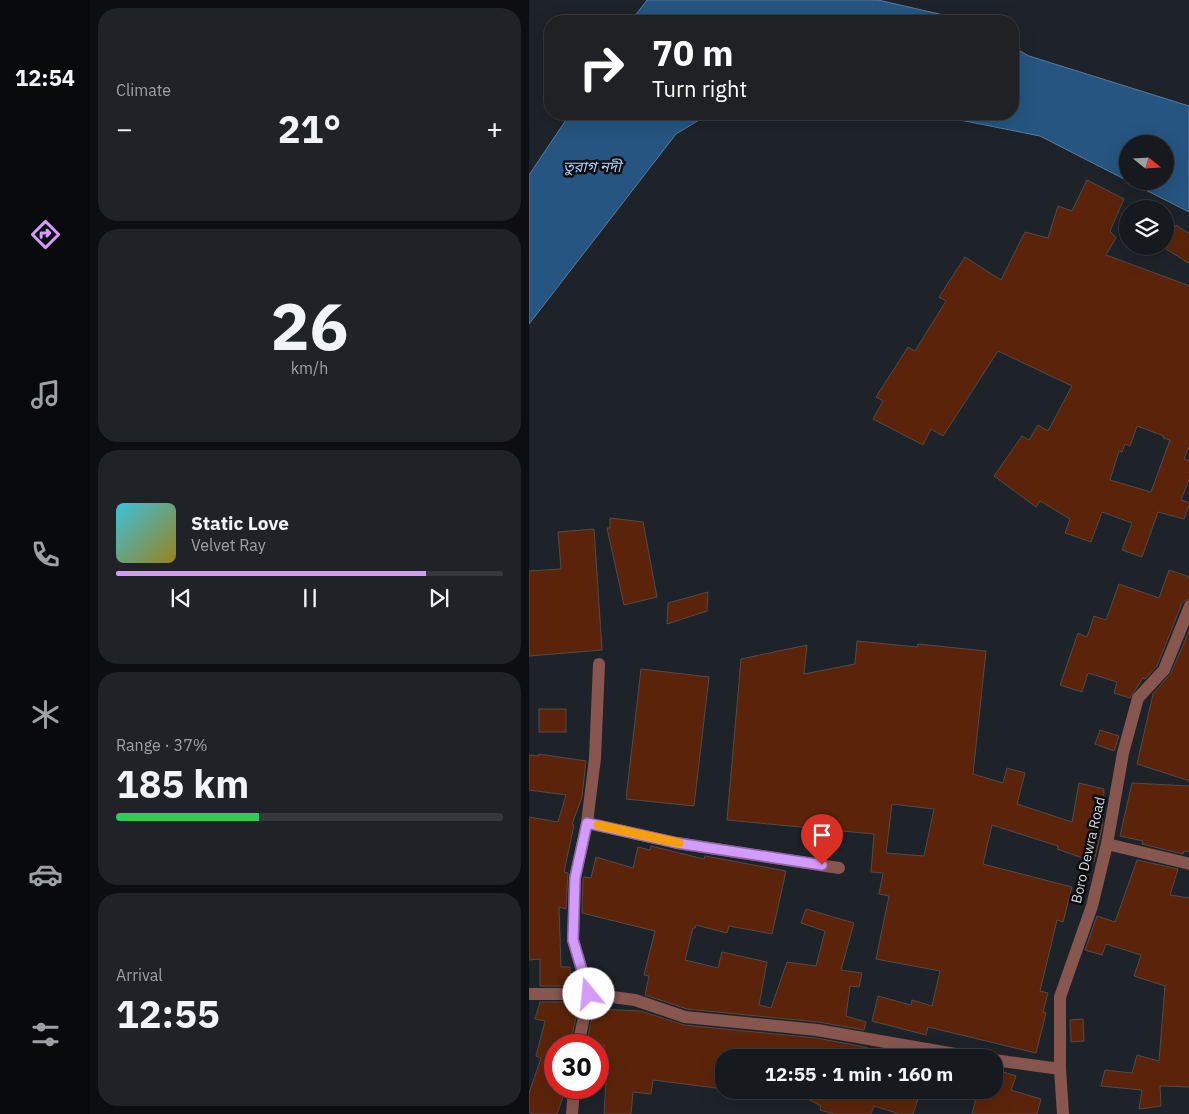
<!DOCTYPE html>
<meta charset="utf-8">
<style>
body{margin:0;font-family:"IBM Plex Sans","Noto Sans Bengali",sans-serif;background:#1f2328;color:#f1f3f6;height:100vh;display:flex;flex-direction:column;font-size:19px;white-space:nowrap}
*{box-sizing:border-box;margin:0}
p{font-size:16px;color:#9ea1a4}
.icon{flex:none;width:28px;height:28px;fill:none;stroke:currentColor;stroke-width:2;stroke-linecap:round;stroke-linejoin:round}
.map{position:relative;flex:1;overflow:hidden}
.sheet{display:flex;flex-direction:column;gap:8px;padding:8px;background:#0c0e11;width:439px}
.sheet>*{flex:none}
.hud{position:absolute;left:15px;top:15px;width:475px;height:105px;border-radius:20px;box-shadow:0 5px 20px #0002,0 0 0 1px #35383d;background:#202124;color:#fff;overflow:hidden}
.needle{width:32px;rotate:108deg}
.controls{position:absolute;left:590px;top:135px;display:grid;gap:10px}
.controls a{display:grid;place-items:center;width:55px;height:55px;border-radius:50%;background:#161a1f;box-shadow:0 5px 20px #0002,0 0 0 1px #35383d;font-size:25px}
.speed{position:absolute;left:15px;top:1034px;display:flex;gap:10px;font-size:25px;font-weight:700;text-align:center}
.speed>*{display:grid;place-content:center;width:65px;height:65px;border-radius:50%;background:#161a1f;box-shadow:0 5px 20px #0002,0 0 0 1px #35383d;line-height:1}
.speed .limit{border:8px solid #d22;background:#fff;color:#111}
.pin{position:absolute;display:grid;place-items:center;width:42px;height:42px;color:#fff;margin:-51px -21px;border-radius:50% 50% 50% 0;rotate:-45deg;box-shadow:0 0 5px #0007}
.pin .icon{rotate:45deg}
.me{position:absolute;width:55px;margin:-28px;rotate:343deg;stroke-linejoin:round;filter:drop-shadow(0 0 4px #0008)}
.turn{display:flex;align-items:center;gap:18px;height:105px;padding:0 25px;font-size:22px}
.turn .icon{width:65px;height:65px;stroke-width:2.5}
.turn b{display:block;font-size:35px;line-height:42px}
.big{font-size:38px;font-weight:700;line-height:1.1}
.sheet .widget{flex:1;display:flex;flex-direction:column;justify-content:center;gap:8px;min-width:0;padding:0 18px;border-radius:20px;background:#1f2328}
.sheet .dial{align-items:center;gap:0}
.dial b{font-size:65px;line-height:1}
.song{display:flex;align-items:center;gap:15px}
.cover{width:60px;height:60px;border-radius:8px;background:linear-gradient(135deg,hsl(190 70% 55%),hsl(50 70% 35%))}
.played{height:5px;border-radius:2px;background:linear-gradient(90deg,#d39cfc 80%,#35383d 80%)}
.keys{display:flex;justify-content:space-around;direction:ltr}
.heat{display:flex;justify-content:space-between;align-items:center;font-size:28px;direction:ltr}
.charge{height:8px;border-radius:4px;background:linear-gradient(90deg,#34c759 37%,#35383d 0)}
.trip{position:absolute;left:186px;top:1049px;width:288px;height:50px;border-radius:20px;background:#161a1f;box-shadow:0 5px 20px #0002,0 0 0 1px #35383d;font-weight:700;line-height:50px;text-align:center}
main{display:flex;flex:1;min-height:0}
.tab-bar{display:flex;flex-direction:column;width:90px;justify-content:space-around;align-items:center;background:#090a0c;color:#9ea1a4}
.tab-bar .icon{width:35px;height:35px}
.tab-bar .on{color:#d39cfc}
.tab-bar b{font-size:22px;color:#f1f3f6}
.map>svg:first-child{display:block}
.water{fill:#255580;stroke:#5a7c9c}
.building{fill:#5b240a;stroke:#534a46;fill-rule:evenodd}
.lines{fill:none;stroke-linecap:round;stroke-linejoin:round}
.minor{stroke:#87564f;stroke-width:12}
.route-casing{stroke:#8965a4;stroke-width:12}
.route{stroke:#d39cfc;stroke-width:9}
.slow{stroke:#f59e0b;stroke-width:9}
.labels{text-anchor:middle;dominant-baseline:central;stroke-width:5;stroke-linejoin:round;paint-order:stroke}
.street-label{font-size:14px;fill:#d4d8dc;stroke:#0a0c0f}
.water-label{font-size:15px;font-style:italic;fill:#a7d0f8;stroke:#0a0c0f}
</style>
<main>
<nav class="tab-bar">
<b>12:54</b>
<svg class="icon on" aria-label="directions" viewBox="0 0 24 24"><path d="M12 3l9 9-9 9-9-9zM9 14v-3h6M13 9l2 2-2 2"/></svg>
<svg class="icon" aria-label="music" viewBox="0 0 24 24"><path d="M9 18V5l10-2v13"/><circle cx="6" cy="18" r="3"/><circle cx="16" cy="16" r="3"/></svg>
<svg class="icon" aria-label="phone" viewBox="0 0 24 24"><path d="M5 4h4l2 5-3 2q2 4 5 5l2-3 5 2v4C11 20 4 13 5 4z"/></svg>
<svg class="icon" aria-label="climate" viewBox="0 0 24 24"><path d="M12 3v18M4 7l16 10M4 17L20 7"/></svg>
<svg class="icon" aria-label="car" viewBox="0 0 24 24"><path d="M5 17H2v-5l4-1 3-4h7l3 4 3 1v5h-3M9 17h6M6 11h13"/><circle cx="7" cy="17" r="2"/><circle cx="17" cy="17" r="2"/></svg>
<svg class="icon" aria-label="filters" viewBox="0 0 24 24"><path d="M4 7h16M4 17h16"/><circle cx="9" cy="7" r="2"/><circle cx="15" cy="17" r="2"/></svg>
</nav>
<section class="sheet">
<div class="widget"><p>Climate</p>
<div class="heat"><a>−</a><b class="big">21°</b><a>+</a></div>
</div>
<div class="widget dial"><b>26</b><p>km/h</p></div>
<div class="widget">
<div class="song"><i class="cover"></i><div><b>Static Love</b><p>Velvet Ray</p></div></div>
<div class="played"></div>
<div class="keys"><svg class="icon" aria-label="previous" viewBox="0 0 24 24"><path d="M18 5L8 12l10 7zM5 5v14"/></svg><svg class="icon" aria-label="pause" viewBox="0 0 24 24"><path d="M8 5v14M16 5v14"/></svg><svg class="icon" aria-label="next" viewBox="0 0 24 24"><path d="M6 5l10 7-10 7zM19 5v14"/></svg></div>
</div>
<div class="widget"><p>Range · 37%</p><b class="big">185 km</b><div class="charge"></div></div>
<div class="widget"><p>Arrival</p><b class="big">12:55</b></div>
</section>
<div class="map">
<svg width="661" height="1114" viewBox="0 0 661 1114">
<rect width="100%" height="100%" fill="#1e2329"/>
<g class="water">
<polygon points="118,0 349,0 441,21 102,21"/>
<polygon points="484,47 500,56 660,106 660,212 599,181 636,181 636,144 599,144 599,181 511,136 401,114 484,114"/>
<polygon points="41,114 180,114 147,134 0,324 0,175"/>
</g>
<g class="building">
<path d="M558,180L595,199L581,231L587,238L577,255L661,286V444L655,459L661,461V477L652,500L661,503L655,519L629,512L613,557L593,550L603,523L573,512L562,542L536,533L541,519L511,501L507,507L465,476L493,436L500,440L509,425L519,431L543,386L469,351L414,436L402,429L394,445L344,419L354,401L347,397L379,347L386,351L417,301L410,297L436,257L472,280L496,232L519,238L529,206L543,211ZM608,426L635,436L634,438L641,440L622,492L581,480L590,451L593,452L596,444L601,446Z"/>
<polygon points="647,225 661,234 661,264 634,247 636,246 636,243"/>
<polygon points="81,518 114,522 128,597 95,605 78,528 81,528"/>
<polygon points="65,529 73,650 0,656 0,571 32,569 29,532"/>
<polygon points="640,570 661,577 661,598 653,603 628,666 616,679 614,678 601,698 585,693 588,682 559,673 553,692 531,685 549,633 558,637 565,616 577,620 590,584 630,598"/>
<polygon points="179,592 178,611 138,624 139,603"/>
<polygon points="661,629 661,781 608,764 624,694 642,673"/>
<path d="M328,641L388,647L389,644L457,651L444,774L474,783L478,768L496,773L488,804L543,822L550,783L575,789L573,828L565,862L528,849L529,846L463,825L454,864L543,887L534,922L528,920L511,991L519,993L514,1012L517,1013L507,1053L399,1027L397,1035L343,1021L349,996L382,1005L383,1000L403,1006L411,971L347,959L360,896L350,894L354,873L342,872L345,834L198,820L212,659L278,645L275,674L326,664ZM363,804L405,809L395,856L357,853Z"/>
<polygon points="112,669 180,677 165,806 97,799"/>
<rect x="10" y="709" width="27" height="23"/>
<polygon points="571,730 590,736 585,751 566,744"/>
<polygon points="10,754 57,761 53,797 43,824 45,825 35,872 39,873 37,909 30,907 32,967 41,967 42,986 11,986 11,959 0,960 0,817 29,822 37,795 0,790 0,755 10,756"/>
<polygon points="603,783 661,786 661,852 655,851 654,854 613,844 614,841 591,836"/>
<polygon points="122,846 175,859 176,856 257,871 243,934 200,926 198,933 167,925 166,928 164,928 156,960 189,968 193,952 238,962 230,1005 242,1008 258,962 287,966 296,931 272,923 277,909 325,923 312,970 333,973 330,987 321,986 317,1016 337,1022 335,1030 289,1022 158,1009 116,995 120,976 115,975 126,931 53,913 54,879 55,877 62,878 67,857 104,868 109,847 121,850"/>
<polygon points="608,860 649,869 641,895 661,898 661,1087 631,1086 632,1106 610,1109 613,1090 572,1086 576,1070 603,1073 608,1055 630,1061 636,986 605,976 612,955 577,944 573,955 556,950 568,916 586,922"/>
<polygon points="11,1002 43,1002 43,1008 49,1008 41,1045 26,1045 26,1088 37,1088 28,1114 6,1114 0,1112 0,1093 12,1058 7,1056 16,1021 6,1019"/>
<polygon points="65,1009 112,1011 155,1025 287,1038 331,1046 358,1053 357,1058 195,1058 195,1089 124,1080 122,1094 104,1092 102,1114 75,1114 77,1082 69,1080 69,1078 75,1045 57,1045"/>
<polygon points="554,1019 555,1041 542,1042 541,1020"/>
<polygon points="465,1069 487,1076 482,1090 512,1099 508,1114 443,1114 449,1090 465,1090"/>
<polygon points="261,1090 392,1090 384,1114 371,1114 345,1106 342,1114 305,1114 291,1110 292,1106"/>
</g>
<g class="lines">
<g class="minor">
<polyline points="58,823 148,843 310,868"/>
<polyline points="578,844 661,864"/>
<polyline points="0,994 60,994 106,1000 156,1017 288,1030 449,1058"/>
<polyline points="49,1045 60,994 44,940 46,878 58,823 66,758 70,664"/>
<polyline points="465,1060 531,1069"/>
<polyline points="43,1114 45,1088"/>
<polyline points="534,1114 531,1069 531,997 563,906 578,844 594,753 609,698 635,670 661,606"/>
</g>
</g>
<g class="lines">
<g class="route-casing">
<polyline id="route" points="60,994 44,940 46,878 58,823 148,843 293,865"/>
</g>
<use href="#route" class="route"/>
<polyline class="slow" points="69,825 150,843"/>
</g>
<g class="labels">
<g class="street-label">
<text transform="translate(559 850) rotate(-77)">Boro Dewra Road</text>
</g>
<g class="water-label">
<text x="63" y="166">তুরাগ নদী</text>
</g>
</g>
</svg>
<div class="controls">
<a><svg class="needle" viewBox="-14 -14 28 28"><path d="M0-13l5 13h-10z" fill="#e53935"/><path d="M0 13l5-13h-10z" fill="#9ea1a4"/></svg></a>
<a><svg class="icon" aria-label="layers" viewBox="0 0 24 24"><path d="M12 4l9 5-9 5-9-5zM3 14l9 5 9-5"/></svg></a>
</div>
<div class="speed"><div class="limit">30</div></div>
<div class="pin" style="left:293px;top:865px;background:#d93025"><svg class="icon" aria-label="arrive" viewBox="0 0 24 24"><path d="M6 21V4h12l-3 4 3 4H6"/></svg></div>
<svg class="me" style="left:60px;top:994px" viewBox="-20 -20 40 40"><circle r="19" fill="#fff"/><path d="M0-13L10 11 0 6-10 11z" fill="#d39cfc"/></svg>
<div class="trip">12:55 · 1 min · 160 m</div>
<div class="hud">
<div class="turn"><svg class="icon" aria-label="right" viewBox="0 0 24 24"><path d="M7 20v-9h11M14 6l5 5-5 5"/></svg><div><b>70 m</b>Turn right</div></div>
</div>
</div>
</main>
